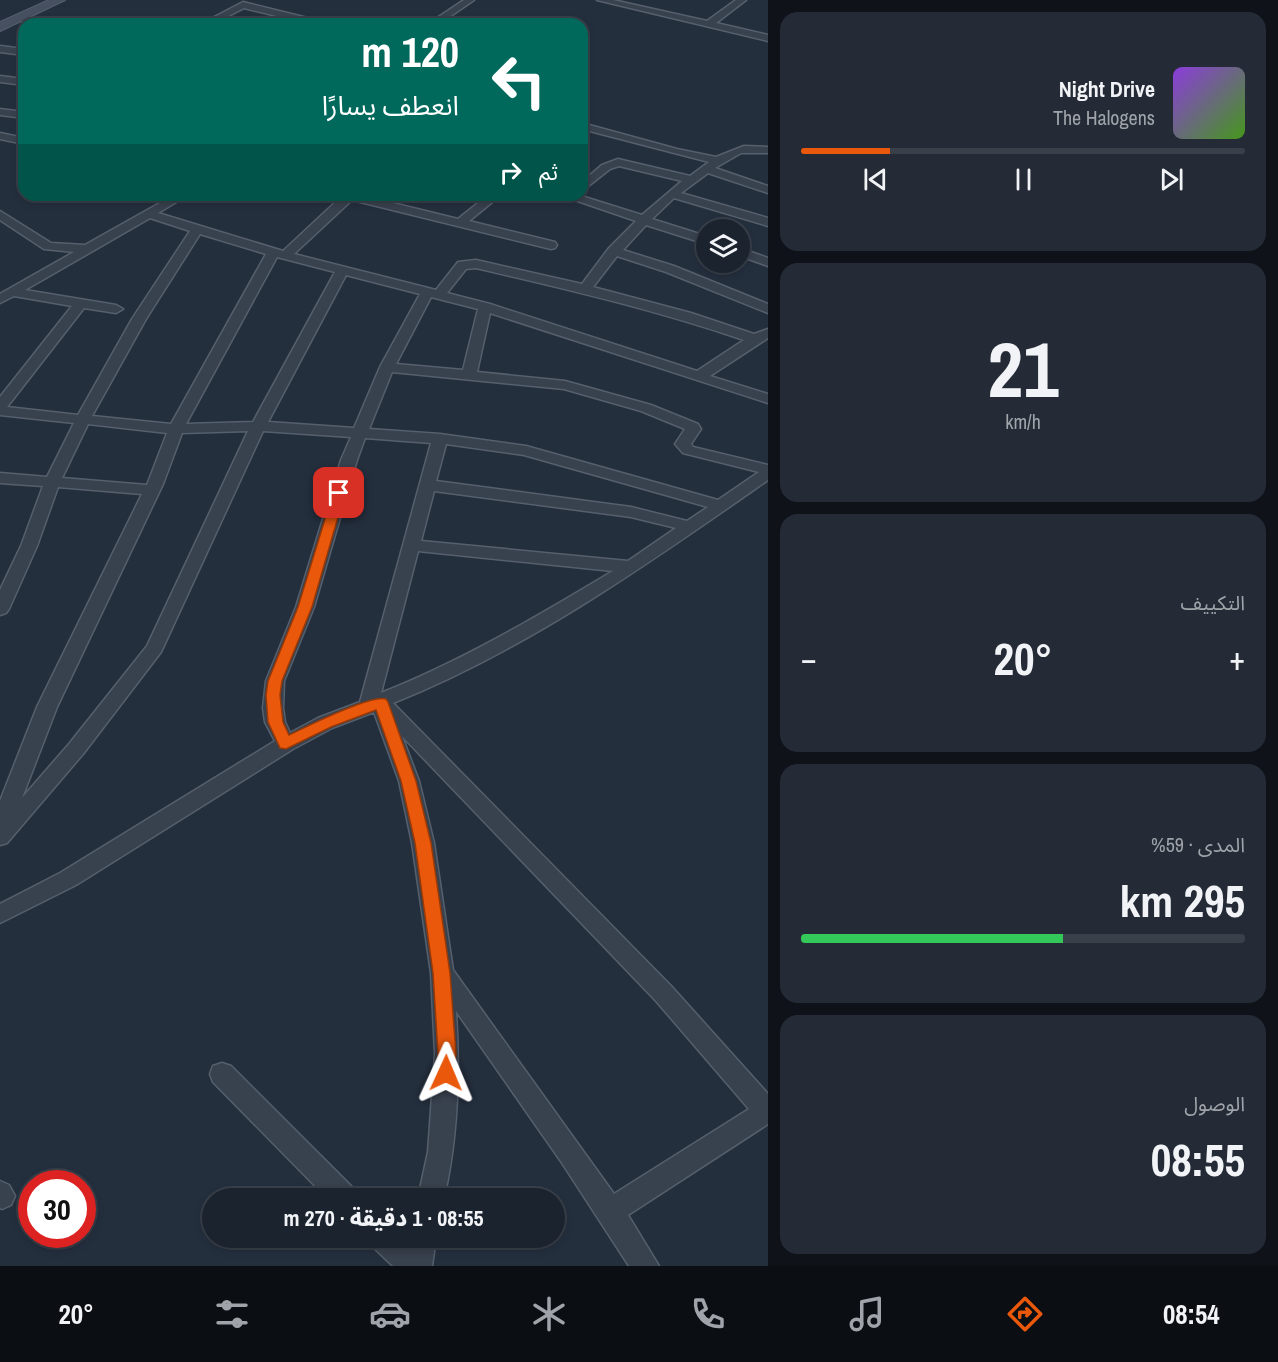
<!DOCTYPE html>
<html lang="ar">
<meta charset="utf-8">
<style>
body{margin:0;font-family:"Archivo Narrow","Noto Sans Arabic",sans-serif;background:#242b36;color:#f1f3f6;direction:rtl;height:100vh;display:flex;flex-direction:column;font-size:22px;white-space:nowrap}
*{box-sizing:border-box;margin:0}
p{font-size:20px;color:#a0a4aa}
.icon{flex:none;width:33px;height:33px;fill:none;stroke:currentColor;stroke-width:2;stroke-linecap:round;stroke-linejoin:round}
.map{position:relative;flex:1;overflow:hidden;direction:ltr}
.details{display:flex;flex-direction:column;gap:12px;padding:12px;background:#0f1319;width:510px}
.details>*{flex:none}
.hud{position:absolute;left:18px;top:18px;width:570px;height:183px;border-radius:18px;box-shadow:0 3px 9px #0003,0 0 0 2px #39404a;direction:rtl;background:#00695c;color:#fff;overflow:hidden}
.buttons{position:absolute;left:696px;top:219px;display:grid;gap:12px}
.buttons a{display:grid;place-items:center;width:54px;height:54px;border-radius:50%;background:#1b232e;box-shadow:0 3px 9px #0003,0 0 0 2px #39404a;font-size:30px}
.speed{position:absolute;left:18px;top:1170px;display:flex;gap:12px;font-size:30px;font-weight:700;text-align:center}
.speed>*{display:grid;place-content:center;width:78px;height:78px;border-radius:50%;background:#1b232e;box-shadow:0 3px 9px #0003,0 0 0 2px #39404a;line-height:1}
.speed .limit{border:9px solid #d22;background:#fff;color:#111}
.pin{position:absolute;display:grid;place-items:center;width:51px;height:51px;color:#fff;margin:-26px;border-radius:12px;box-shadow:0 3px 9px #0006}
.me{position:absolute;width:66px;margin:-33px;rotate:1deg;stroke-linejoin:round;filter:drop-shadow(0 0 4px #0008)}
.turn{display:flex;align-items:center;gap:21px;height:126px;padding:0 30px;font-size:27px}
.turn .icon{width:78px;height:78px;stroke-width:2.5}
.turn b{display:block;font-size:42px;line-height:51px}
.then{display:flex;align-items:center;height:57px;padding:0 30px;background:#0003;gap:12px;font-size:22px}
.big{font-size:45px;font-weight:800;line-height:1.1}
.details .card{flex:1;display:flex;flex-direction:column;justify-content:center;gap:9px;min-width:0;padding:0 21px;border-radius:18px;background:#242b36}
.details .dial{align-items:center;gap:0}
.dial b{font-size:78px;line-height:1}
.song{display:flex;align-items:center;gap:18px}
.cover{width:72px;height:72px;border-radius:9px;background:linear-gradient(135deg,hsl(270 70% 55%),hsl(100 70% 35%))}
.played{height:6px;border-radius:3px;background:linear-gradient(90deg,#ea580c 20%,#39404a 20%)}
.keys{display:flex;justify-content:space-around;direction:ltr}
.heat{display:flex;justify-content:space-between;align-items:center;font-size:33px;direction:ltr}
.charge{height:9px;border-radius:4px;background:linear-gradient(90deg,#34c759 59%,#39404a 0)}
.trip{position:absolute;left:202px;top:1188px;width:363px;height:60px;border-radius:30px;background:#1b232e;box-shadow:0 3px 9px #0003,0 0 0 2px #39404a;font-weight:800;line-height:60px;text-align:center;direction:rtl}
.dock{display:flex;height:96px;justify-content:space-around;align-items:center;background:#0b0e12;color:#a0a4aa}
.dock .icon{width:42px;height:42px}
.dock .current{color:#ea580c}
.dock b{font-size:27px;color:#f1f3f6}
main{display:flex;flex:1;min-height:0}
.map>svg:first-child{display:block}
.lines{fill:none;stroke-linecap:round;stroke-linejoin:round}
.street-casing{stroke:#565f6c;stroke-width:3}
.secondary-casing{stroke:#565f6c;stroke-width:2}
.street{fill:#38414e;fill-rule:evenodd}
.secondary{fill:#465061;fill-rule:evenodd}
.route{fill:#ea580c;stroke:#983908;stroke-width:1.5}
</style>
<main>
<section class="details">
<div class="card">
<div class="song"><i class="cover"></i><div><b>Night Drive</b><p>The Halogens</p></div></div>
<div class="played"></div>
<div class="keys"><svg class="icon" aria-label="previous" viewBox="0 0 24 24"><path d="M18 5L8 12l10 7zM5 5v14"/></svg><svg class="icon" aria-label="pause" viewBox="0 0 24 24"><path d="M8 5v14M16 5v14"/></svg><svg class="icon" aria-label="next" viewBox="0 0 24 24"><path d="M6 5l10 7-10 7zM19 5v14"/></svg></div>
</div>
<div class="card dial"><b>21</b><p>km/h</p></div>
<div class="card"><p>التكييف</p>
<div class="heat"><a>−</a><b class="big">20°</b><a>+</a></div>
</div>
<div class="card"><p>المدى · 59%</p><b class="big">295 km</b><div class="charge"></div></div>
<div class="card"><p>الوصول</p><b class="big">08:55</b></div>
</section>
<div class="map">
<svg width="768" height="1266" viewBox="0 0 768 1266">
<rect width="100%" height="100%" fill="#242f3e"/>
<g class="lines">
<g class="street-casing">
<g id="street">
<polygon points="464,0 474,0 439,24 428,24"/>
<polygon points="597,0 613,0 707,21 736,0 746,0 716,23 768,35 768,41"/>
<polygon points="243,2 324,22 326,24 310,24 244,8 213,24 201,24"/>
<polygon points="20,15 56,24 37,24 17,20 16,18"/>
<polygon points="0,46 24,49 24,55 0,52"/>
<polygon points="0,76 24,79 24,85 0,82"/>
<polygon points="0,109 24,112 24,118 0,115"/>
<path d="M582,123L677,149L716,157L744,146L768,147V153H741L715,168L768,186V193L708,173L681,193L768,218V226L674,198L652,219L706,236V244L646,225L623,250L674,266L768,304V313L666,272L617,256L593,287L691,313L754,334L768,329V338L710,376L768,394V403L490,313L477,372L565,381L651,405L698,424L701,429L691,444L693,447L768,465V480C649,563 528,649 393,703L672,987L768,1094V1124L628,1215L659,1266H629L562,1163L456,1011C460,1074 458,1137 444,1198H418L428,1152L435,1054L431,973L412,843L399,781L374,712L332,728L293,749L76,885L0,923V904L60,873L275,741L265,722L263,708L266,681L296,607L341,460L351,437L263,431L161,652L83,754L7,843L0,845V801L37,707L142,494L58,487L37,546L9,609L6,613L0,615V590L21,546L43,486L0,483V473L47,477L74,423L0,415V397L72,306L14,296L0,303V294L74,252L44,249L0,220V211L51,243L85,245L174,195H188L158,213L283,251L341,197L340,195H360L458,219L488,195H501L469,221L555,242L557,245L555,248L551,249L352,200L294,254L436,290L458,262L476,260L582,284L609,248L636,221L560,195H578L642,215L682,181L619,166L610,169L582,191V182L602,165L618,159L690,176L709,162L582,129ZM150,218L190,231L132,319L78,415L7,407L84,308L116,313L123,309L116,305L25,290ZM200,234L266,254L171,424L92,416L146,319ZM277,257L335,272L253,422L186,424ZM476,268C567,289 656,310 744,340L697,371L490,304L447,293L466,269ZM346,275L420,294L380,367L354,428L268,422ZM431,297L478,309L463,370L396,364ZM392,372L564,389L641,411L685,429L675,444L683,453L759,472L718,500L526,446L440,434L369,429ZM88,424L167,433L147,485L62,478ZM248,431L147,646L69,744L22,798L57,707L163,484L182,433ZM365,438L431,443L360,702L318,718L290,733L285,722L283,708L284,681L314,607L357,460ZM446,444L524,455L708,507L687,521L631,507L436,481ZM434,491L631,517L676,528L628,561L421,541ZM418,551L613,571C538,616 462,661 381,693ZM402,736L656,1001L749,1109L614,1194L453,970L434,843L419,781Z"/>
<polygon points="0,133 24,138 24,144 0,139"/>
<polygon points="740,248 768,258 768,266 740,256"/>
<polygon points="222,1063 231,1066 354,1189 358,1198 327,1198 213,1082 210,1074 213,1066"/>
<polygon points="0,1181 9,1185 15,1196 11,1205 2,1209 0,1208"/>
<polygon points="371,1238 403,1238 409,1243 410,1238 436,1238 432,1266 393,1266 374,1248"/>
</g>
</g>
<g class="secondary-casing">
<polygon id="secondary" points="49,0 65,0 0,31 0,22"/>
</g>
<use href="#street" class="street"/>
<use href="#secondary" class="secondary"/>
</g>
<path class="route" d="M339,489L345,493L312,607L282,681L280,695L283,722L289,735C306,727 371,694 386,699L388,702L416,781L431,843L450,973L456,1054L452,1079L446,1082L439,1079L437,1073L438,1054L433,973L415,843L401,781L376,710L331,727L286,749L280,748L268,722L266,695L268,681L298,607L333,493Z"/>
</svg>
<div class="buttons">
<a><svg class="icon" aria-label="layers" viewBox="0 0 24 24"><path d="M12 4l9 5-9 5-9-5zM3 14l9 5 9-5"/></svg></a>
</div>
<div class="speed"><div class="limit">30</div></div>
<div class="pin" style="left:339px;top:493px;background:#d93025"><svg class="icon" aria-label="arrive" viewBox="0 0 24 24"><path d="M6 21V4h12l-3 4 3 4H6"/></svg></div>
<svg class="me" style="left:446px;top:1073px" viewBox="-20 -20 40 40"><path d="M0-17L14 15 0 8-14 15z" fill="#ea580c" stroke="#fff" stroke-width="4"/></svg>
<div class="trip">08:55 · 1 دقيقة · 270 m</div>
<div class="hud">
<div class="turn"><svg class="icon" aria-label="left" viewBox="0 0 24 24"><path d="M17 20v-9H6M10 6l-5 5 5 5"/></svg><div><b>120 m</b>انعطف يسارًا</div></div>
<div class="then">ثم<svg class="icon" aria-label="right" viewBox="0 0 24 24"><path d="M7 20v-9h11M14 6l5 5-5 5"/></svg></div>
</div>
</div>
</main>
<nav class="dock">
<b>08:54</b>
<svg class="icon current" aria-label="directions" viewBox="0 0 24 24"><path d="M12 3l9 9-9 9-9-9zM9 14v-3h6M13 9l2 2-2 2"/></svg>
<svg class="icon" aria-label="music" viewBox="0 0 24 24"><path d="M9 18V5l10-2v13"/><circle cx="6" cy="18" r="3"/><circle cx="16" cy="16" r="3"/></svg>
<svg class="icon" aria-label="phone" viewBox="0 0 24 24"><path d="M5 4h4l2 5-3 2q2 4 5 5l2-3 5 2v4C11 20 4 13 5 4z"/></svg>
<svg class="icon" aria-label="climate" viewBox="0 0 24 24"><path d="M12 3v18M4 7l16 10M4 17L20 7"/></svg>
<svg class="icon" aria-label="car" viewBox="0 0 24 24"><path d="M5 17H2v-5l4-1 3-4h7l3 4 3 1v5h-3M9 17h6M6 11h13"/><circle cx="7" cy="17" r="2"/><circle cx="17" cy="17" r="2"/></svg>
<svg class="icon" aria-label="filters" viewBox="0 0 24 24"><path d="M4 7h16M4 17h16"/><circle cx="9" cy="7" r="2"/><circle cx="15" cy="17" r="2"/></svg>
<b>20°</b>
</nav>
